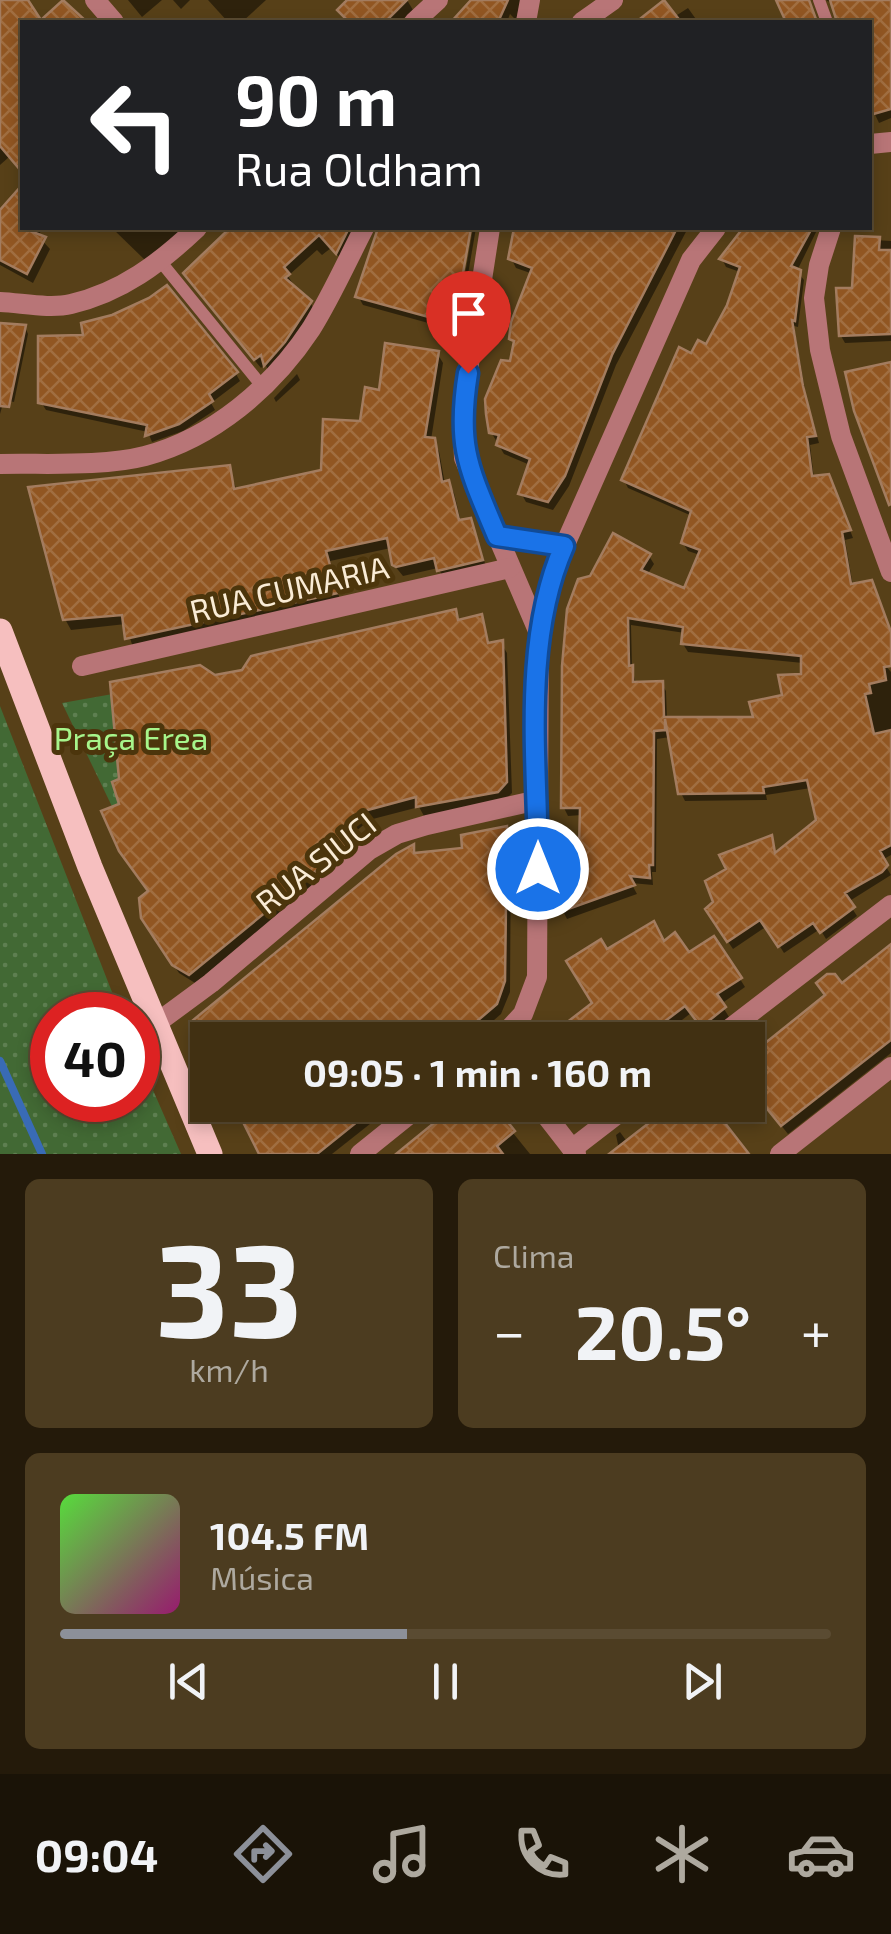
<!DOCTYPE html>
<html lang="pt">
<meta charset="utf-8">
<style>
body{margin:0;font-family:"Exo 2",sans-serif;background:#4c3c20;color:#f1f3f6;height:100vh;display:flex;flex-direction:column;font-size:38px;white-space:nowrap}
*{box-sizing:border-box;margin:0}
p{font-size:32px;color:#aea99f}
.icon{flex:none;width:55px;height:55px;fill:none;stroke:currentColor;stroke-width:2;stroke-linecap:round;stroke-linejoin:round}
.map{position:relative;height:1154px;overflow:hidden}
.drawer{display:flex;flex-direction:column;gap:25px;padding:25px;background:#241a0a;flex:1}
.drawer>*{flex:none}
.guide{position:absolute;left:20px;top:20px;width:852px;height:210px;border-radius:0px;box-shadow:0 5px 15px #0003,0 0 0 2px #5a4b32;background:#202124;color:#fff;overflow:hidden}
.speed{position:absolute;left:30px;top:992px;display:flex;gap:20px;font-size:50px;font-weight:700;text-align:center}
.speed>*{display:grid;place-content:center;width:130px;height:130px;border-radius:50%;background:#413012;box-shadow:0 5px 15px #0003,0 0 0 2px #5a4b32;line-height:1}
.speed .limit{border:15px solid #d22;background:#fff;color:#111}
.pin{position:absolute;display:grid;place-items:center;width:85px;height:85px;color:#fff;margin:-102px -42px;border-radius:50% 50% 50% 0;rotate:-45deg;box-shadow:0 0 10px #0007}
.pin .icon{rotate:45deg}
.me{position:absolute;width:110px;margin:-55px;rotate:0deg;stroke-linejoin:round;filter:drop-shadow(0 0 8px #0008)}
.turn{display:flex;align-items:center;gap:35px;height:210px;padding:0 50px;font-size:45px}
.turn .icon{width:130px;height:130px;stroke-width:2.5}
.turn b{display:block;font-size:70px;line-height:85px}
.big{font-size:75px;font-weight:700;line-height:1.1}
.drawer .card{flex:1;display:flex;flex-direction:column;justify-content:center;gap:15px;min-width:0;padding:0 35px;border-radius:15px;background:#4c3c20}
.drawer .dial{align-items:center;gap:0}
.dial b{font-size:130px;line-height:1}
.song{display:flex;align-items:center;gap:30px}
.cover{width:120px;height:120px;border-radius:15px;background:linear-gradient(135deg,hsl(110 70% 55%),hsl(320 70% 35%))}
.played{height:10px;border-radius:5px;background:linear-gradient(90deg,#8c9099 45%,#5a4b32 45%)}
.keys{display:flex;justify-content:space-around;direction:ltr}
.heat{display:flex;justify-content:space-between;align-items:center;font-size:55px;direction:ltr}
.drawer .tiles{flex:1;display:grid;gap:25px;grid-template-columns:1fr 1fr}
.card:last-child{grid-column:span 2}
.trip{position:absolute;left:190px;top:1022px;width:575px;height:100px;border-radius:0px;background:#413012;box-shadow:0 5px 15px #0003,0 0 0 2px #5a4b32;font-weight:700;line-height:100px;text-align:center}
.tab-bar{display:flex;height:160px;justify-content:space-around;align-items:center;background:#1a1307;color:#aea99f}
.tab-bar .icon{width:70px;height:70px}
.tab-bar .current{color:#8c9099}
.tab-bar b{font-size:45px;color:#f1f3f6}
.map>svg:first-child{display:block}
.grass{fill:url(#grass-dots)}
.shadow{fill:#0007;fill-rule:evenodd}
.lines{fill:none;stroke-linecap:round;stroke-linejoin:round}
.stream{stroke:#396bb5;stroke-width:8}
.building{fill:url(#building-cross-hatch);stroke:#a37c5f;stroke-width:2.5;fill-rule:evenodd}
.service{stroke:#b87577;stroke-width:12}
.minor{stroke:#b87577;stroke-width:20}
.tertiary{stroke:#b87577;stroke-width:20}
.primary{stroke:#f6bfbf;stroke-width:25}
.route-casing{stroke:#114b97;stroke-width:25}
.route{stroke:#1a73e8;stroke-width:18}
.labels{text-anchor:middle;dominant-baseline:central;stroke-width:10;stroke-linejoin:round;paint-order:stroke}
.street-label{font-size:32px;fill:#faecd6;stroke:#4c350c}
.park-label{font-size:32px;fill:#a7f58b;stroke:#4c350c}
</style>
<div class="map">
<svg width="891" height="1154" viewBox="0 0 891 1154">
<defs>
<pattern id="grass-dots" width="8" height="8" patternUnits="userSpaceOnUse" patternTransform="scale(2.5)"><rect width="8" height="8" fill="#426934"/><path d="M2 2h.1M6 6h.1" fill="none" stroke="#5e7f51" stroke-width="1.8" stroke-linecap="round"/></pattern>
<pattern id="building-cross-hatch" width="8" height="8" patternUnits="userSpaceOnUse" patternTransform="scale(2.5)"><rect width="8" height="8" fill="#915622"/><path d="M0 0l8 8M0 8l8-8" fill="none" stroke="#a16e41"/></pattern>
</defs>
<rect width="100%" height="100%" fill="#574018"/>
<g class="grass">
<polygon points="169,684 120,823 62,703"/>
<polygon points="0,706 121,1015 52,1015 52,1100 138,1100 138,1056 181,1154 0,1154"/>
</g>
<g class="shadow">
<polygon points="0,0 25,0 40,22 22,22 22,173 9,157 0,165"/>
<polygon points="128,0 162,0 142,17"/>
<polygon points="173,0 190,0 181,9"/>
<polygon points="208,0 266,0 242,22 228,22"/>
<polygon points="345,0 407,0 413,10 400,22 345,22 340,10"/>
<polygon points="475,0 521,0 516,20 510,14 507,22 456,22"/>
<polygon points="826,0 891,0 891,118 879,123 870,104 870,22 839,22 833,4"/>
<polygon points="663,4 674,17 688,8 698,22 640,22"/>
<polygon points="22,189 22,228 43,228 38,236 50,249 33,283 0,265 0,213"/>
<polygon points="112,228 184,228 147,262"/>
<polygon points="233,228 359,228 342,260 331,248 322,255 317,250 288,276 293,284 291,286 310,302 315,311 270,373 265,364 261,368 192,283 187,272"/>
<polygon points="380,228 467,228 450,329 363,305 358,296"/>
<polygon points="473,228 476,228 458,332 455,331"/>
<polygon points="517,228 688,228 616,365 569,486 553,510 526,502 521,493 530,465 504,454 491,432 512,364 516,346 512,339 533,274 516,268 511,258"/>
<path d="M747,228H818L797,271L804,280L798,327L794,326L806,396L819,443L810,445L814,479L833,485L853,538L845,540L853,586L891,634V642L849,624L891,672V855L882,860L891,875L848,902L857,916L826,939L820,929L784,953L767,926L733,949L712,918L771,838L777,855L819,821L811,788L766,795L767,800L685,801L681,793L670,737L657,739L656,872H652L653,885L631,883L637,894L567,919L563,911V849L582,848V815L568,816L564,808V666L649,556L654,564L647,575L686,591L700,555L688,551L683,543L692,516L628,488L624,480L692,356L707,348L729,306L740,272L726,267L722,259ZM631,625L685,633L683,644L688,652L803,663V676L785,697L756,719H667L666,691L661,683L636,684L632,668Z"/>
<polygon points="857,239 891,241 891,341 845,343 841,336 854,290"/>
<polygon points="0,323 25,327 28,334 14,402 4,400 0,414"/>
<polygon points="86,337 236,374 240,381 211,403 215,410 183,431 152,442 148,432 46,410 41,402"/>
<polygon points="437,353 443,363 431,440 439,451 445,484 448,483 454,493 461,522 469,520 475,531 487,570 445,580 438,568 403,576 394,565 391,548 330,561 341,604 133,648 126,624 71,630 65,619 229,468 237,491 323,472 362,424 381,393"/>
<polygon points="297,374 300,380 276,402 274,398"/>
<polygon points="455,612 461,622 481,617 490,645 501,643 507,653 512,793 503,802 424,816 419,807 369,820 345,841 354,854 195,983 179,973 149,928 151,892 122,805 214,678"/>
<polygon points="506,828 511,838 510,992 501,1014 471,1040 208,1040 208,1054 191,1024 398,856 413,848 417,856 465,850"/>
<polygon points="663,944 740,979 745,987 721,1004 729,1017 708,1034 691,1013 660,1037 663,1040 548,1040 595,1004 606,953"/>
<polygon points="891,947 891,1053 788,1134 748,1084 748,1060"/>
<polygon points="235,1105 394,1105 332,1154 261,1154"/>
<polygon points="460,1105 501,1105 505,1113 500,1117 530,1154 399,1154"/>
<polygon points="580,1105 617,1105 597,1121 588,1118"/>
<polygon points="676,1105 713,1105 745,1154 620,1154 616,1135 620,1132 628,1143"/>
</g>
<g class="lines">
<polyline class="stream" points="0,1061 42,1154"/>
</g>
<g class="building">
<polygon points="0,0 28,0 41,20 63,0 87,22 22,22 22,172 0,146"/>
<polygon points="347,0 407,0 385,22 349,22 337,10"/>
<polygon points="471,0 508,0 498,22 451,22"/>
<polygon points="664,0 681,22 636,22"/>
<polygon points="776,0 809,0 817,22 786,22"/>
<polygon points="830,0 891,0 891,109 870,115 870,22 837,22"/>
<polygon points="22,185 22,228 46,237 27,274 0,260 0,210"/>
<polygon points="230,228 349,228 336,254 319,235 284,267 290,274 285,278 312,301 285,342 264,366 261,355 254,360 183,273"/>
<polygon points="378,228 471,228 454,324 355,297"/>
<polygon points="514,228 677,228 612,355 565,476 548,502 518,494 530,459 496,445 499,435 489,433 486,414 485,399 501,360 510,361 514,341 509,339 511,322 532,268 508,259"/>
<path d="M743,228H812L791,266L801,270L795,321L792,320L803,386L816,436L807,437L812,476L829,474L851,530L842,532L851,584L872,580L891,632V666L884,667L886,680L869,684L871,693L865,694L874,734L891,730V845L880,851L888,865L882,872L845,893L855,907L820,933L813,923L778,947L760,920L727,942L705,909L713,902L705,881L726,869L719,855L772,835L775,853L816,820L807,780L763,787L764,793L678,794L665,719V730L654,731L653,865H649L650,878L630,876L635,885L560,912L561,846H579L580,808H561L562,666L567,609L578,579L590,576L613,533L651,554L641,570L684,588L700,550L681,543L691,511L621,480L679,347L691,353L698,340L706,344L727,305L740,267L719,259ZM628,618L683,627L681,644L801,656V674L778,675L782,695L749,702L753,717H664L663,681L633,682V665L629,666Z"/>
<polygon points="855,236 880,237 879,250 891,250 891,334 839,336 836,288 852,288"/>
<polygon points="167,285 238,372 209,394 213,401 179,424 145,436 147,425 38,403 38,336 83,335 81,323 112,315 149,298"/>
<polygon points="0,323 26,325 9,407 0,406"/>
<polygon points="385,343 439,351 425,437 435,438 442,482 449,480 459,520 471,518 483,560 437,571 434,558 396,567 392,565 387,538 326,551 338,593 125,639 122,615 63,620 28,487 230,465 234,489 321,470 323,419 360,421 365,387 379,390"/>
<polygon points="891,362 891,504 889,505 854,411 845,372"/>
<polygon points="456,609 458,620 482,614 488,643 503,640 507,782 498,792 416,807 416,797 364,811 341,831 350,843 189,975 172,965 141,918 139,898 148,891 119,851 101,811 119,804 112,782 119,779 110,682 200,665 215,675 242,670 251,656"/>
<polygon points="507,826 505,981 497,1004 455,1040 202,1040 192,1021 396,854 414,844 414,853 462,848 461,835"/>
<polygon points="654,921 664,941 675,932 689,952 714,936 742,978 717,994 726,1007 701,1027 685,1006 656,1028 666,1040 544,1040 592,1003 566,961 601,939 607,949"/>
<polygon points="891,944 891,1040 781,1126 748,1085 748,1057 825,995 816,983 827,974 835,974 842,983"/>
<polygon points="247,1105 378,1105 317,1154 259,1154 238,1112"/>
<polygon points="456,1105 494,1105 515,1131 497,1146 503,1154 396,1154"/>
<polygon points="672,1105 737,1105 721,1118 749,1154 609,1154"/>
</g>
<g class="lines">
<g class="service">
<polyline points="819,0 827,22"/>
<polyline points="161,262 262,386"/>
</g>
<g class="minor">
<polyline points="95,0 114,22"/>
<polyline points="414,22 438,0"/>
<polyline points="526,22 530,0"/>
<polyline points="582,22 613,0"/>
<polyline points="490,228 462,409 464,458 497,535"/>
<polyline points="831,228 819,265 814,298 820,350 841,436 891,572"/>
<path d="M0,302C22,303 50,309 71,304C122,292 160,263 197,228"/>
<path d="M0,464C45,463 102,467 145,456C213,438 272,388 311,329C331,297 347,261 364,228"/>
<polyline points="539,633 497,535 565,545"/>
<polyline points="82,666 510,568"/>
<polyline points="154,1025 211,983 369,850 397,834 427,825 538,800"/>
<polyline points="715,1040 891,905"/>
<polyline points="538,1105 576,1154"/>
<polyline points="572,1149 629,1105"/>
<polyline points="780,1154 891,1067"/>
</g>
<g class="tertiary">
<polyline points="870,144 891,142"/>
<polyline points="499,1040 523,1014 537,977 539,633 556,565 691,260 716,228"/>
<polyline points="360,1154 421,1105"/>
</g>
<polyline class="primary" points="0,631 90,867 210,1154"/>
</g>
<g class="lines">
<g class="route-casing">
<path id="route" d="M468,373C456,447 469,469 497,536L564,546C521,643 538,765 538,869"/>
</g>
<use href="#route" class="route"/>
</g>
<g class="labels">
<g class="street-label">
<text transform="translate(289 588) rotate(-13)">RUA CUMARIA</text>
<text transform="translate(315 862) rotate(-38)">RUA SIUCI</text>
</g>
<g class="park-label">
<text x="131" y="737">Praça Erea</text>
</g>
</g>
</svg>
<div class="speed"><div class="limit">40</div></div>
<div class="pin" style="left:468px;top:373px;background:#d93025"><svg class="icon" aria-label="arrive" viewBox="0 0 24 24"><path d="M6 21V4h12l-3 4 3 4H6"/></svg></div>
<svg class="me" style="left:538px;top:869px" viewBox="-20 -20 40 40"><circle r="17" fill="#1a73e8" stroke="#fff" stroke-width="3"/><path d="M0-11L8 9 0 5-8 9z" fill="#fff"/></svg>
<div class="trip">09:05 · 1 min · 160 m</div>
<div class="guide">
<div class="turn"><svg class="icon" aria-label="left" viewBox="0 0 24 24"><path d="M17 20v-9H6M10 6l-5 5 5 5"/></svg><div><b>90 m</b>Rua Oldham</div></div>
</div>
</div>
<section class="drawer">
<div class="tiles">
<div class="card dial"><b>33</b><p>km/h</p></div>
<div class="card"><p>Clima</p>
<div class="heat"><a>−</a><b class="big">20.5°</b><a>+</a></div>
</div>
<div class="card">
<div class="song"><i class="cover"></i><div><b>104.5 FM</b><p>Música</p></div></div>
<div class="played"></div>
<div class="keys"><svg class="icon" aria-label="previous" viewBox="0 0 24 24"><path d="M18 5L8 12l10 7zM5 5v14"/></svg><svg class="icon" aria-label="pause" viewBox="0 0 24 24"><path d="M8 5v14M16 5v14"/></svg><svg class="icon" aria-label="next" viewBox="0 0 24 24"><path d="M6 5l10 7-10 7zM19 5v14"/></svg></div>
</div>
</div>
</section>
<nav class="tab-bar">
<b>09:04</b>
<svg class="icon current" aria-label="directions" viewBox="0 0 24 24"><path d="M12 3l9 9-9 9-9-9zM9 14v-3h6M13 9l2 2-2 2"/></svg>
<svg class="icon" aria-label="music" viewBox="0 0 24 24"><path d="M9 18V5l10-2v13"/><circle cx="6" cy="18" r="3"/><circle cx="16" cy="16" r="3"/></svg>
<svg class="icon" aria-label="phone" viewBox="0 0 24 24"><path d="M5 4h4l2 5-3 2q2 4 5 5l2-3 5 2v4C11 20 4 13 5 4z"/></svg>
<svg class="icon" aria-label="climate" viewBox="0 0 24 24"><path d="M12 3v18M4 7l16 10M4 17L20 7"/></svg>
<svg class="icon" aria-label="car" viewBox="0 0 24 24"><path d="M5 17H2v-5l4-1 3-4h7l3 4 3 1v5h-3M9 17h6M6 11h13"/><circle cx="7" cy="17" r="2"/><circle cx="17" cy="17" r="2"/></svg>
</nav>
